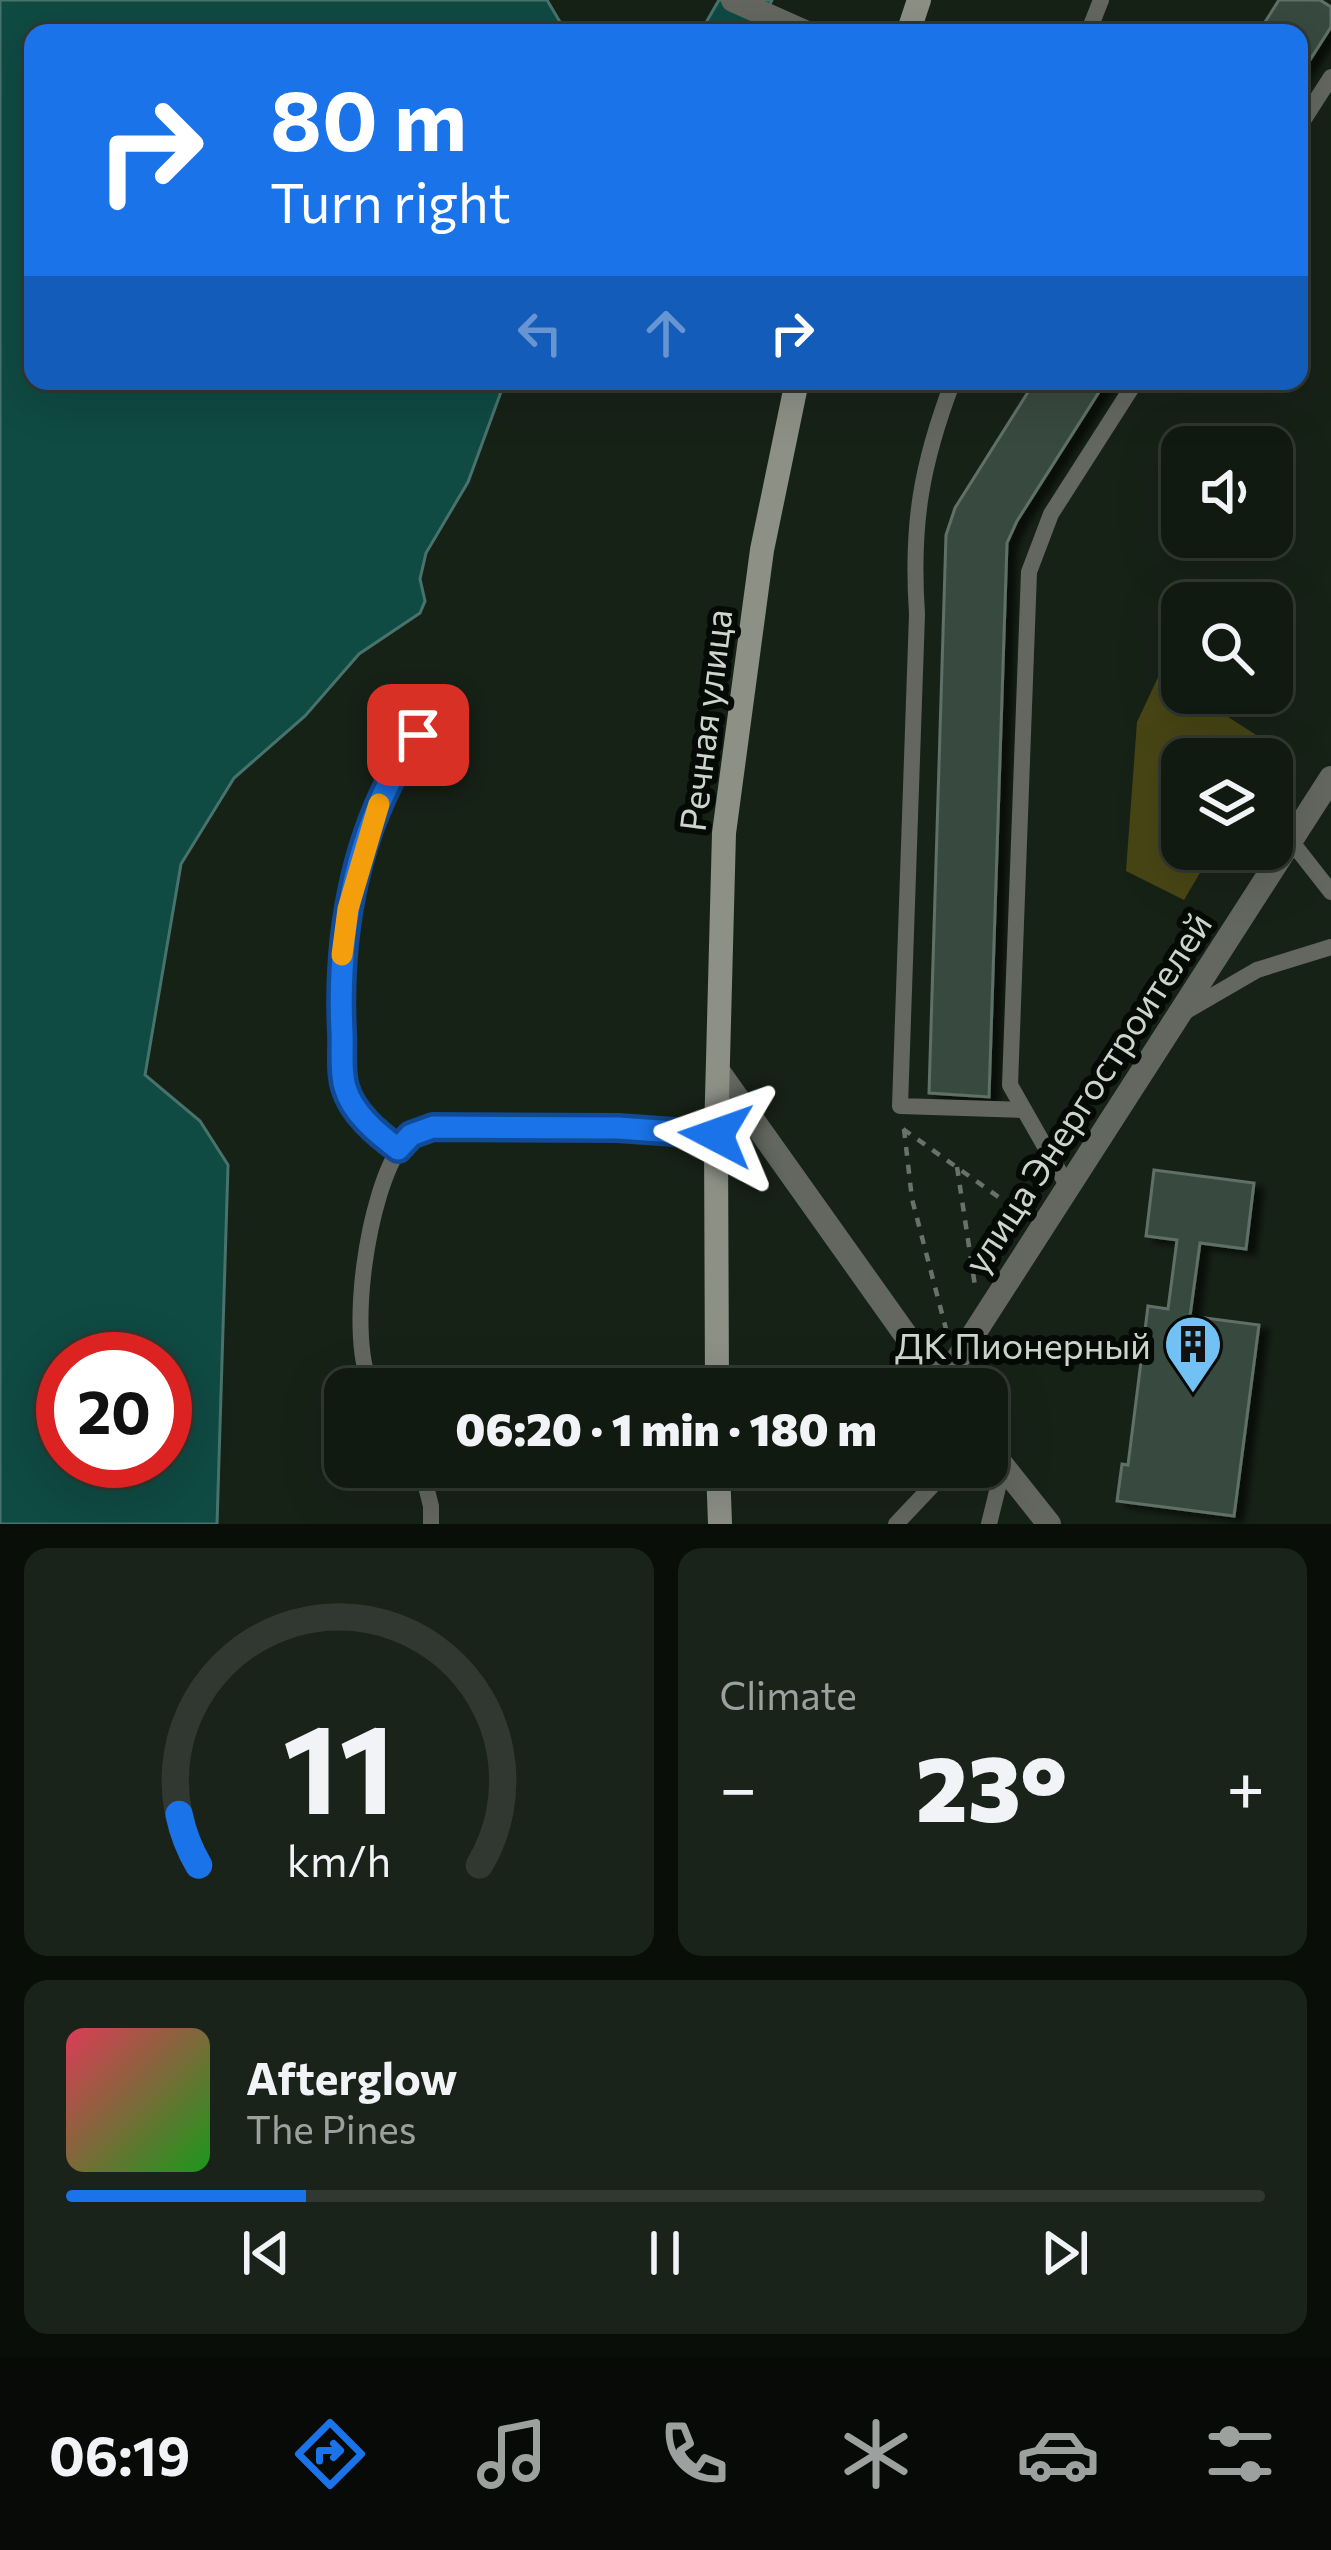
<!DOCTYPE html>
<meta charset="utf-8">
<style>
body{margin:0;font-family:Commissioner,sans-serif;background:#1a231a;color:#f1f3f6;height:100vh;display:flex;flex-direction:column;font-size:45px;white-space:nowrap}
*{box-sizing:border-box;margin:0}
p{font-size:39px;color:#9ca19f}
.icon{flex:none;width:66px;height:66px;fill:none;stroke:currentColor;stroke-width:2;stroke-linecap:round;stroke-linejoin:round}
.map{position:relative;height:1524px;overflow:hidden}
.details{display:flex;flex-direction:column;gap:24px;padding:24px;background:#090e09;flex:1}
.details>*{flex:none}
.top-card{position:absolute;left:24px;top:24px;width:1284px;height:366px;border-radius:24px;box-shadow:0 12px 48px #0002,0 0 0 3px #303831;background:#1a73e8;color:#fff;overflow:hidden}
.fabs{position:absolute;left:1161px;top:426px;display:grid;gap:24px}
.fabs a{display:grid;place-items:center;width:132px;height:132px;border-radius:24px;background:#111a11;box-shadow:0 12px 48px #0002,0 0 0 3px #303831;font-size:60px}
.speed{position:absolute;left:36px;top:1332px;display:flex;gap:24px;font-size:60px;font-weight:700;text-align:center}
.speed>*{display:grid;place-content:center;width:156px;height:156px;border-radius:50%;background:#111a11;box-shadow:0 12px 48px #0002,0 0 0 3px #303831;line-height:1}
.speed .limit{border:18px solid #d22;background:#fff;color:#111}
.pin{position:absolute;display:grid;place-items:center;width:102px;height:102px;color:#fff;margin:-51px;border-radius:24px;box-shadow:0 6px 18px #0006}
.me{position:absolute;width:132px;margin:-66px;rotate:274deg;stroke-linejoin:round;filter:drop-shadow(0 0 9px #0008)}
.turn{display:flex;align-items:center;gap:42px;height:252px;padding:0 48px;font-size:54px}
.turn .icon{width:156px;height:156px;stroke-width:2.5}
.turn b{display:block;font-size:84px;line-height:102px}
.lanes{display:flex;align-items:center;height:114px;padding:0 48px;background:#0003;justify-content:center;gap:60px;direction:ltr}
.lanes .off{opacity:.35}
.big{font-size:90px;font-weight:800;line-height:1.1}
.details .tile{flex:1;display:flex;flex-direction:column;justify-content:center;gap:18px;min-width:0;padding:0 42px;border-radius:24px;background:#1a231a}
.details .dial{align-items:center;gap:0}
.dial svg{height:312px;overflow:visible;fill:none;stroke:#303831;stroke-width:7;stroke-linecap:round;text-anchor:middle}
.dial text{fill:#f1f3f6;stroke:none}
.song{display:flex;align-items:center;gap:36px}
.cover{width:144px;height:144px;border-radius:18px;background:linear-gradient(135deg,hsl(350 70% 55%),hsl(120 70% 35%))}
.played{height:12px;border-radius:6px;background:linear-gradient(90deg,#1a73e8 20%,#303831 20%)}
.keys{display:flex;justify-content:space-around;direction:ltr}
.heat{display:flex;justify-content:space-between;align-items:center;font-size:66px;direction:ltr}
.details .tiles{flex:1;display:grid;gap:24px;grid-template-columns:1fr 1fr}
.tile:last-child{grid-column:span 2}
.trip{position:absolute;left:324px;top:1368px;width:684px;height:120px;border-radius:24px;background:#111a11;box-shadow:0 12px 48px #0002,0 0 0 3px #303831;font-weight:800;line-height:120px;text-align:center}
.menu{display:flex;height:192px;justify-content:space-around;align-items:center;background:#070a07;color:#9ca19f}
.menu .icon{width:84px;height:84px}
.menu .active{color:#1a73e8}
.menu b{font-size:54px;color:#f1f3f6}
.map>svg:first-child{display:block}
.green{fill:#484515}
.water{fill:#0f4a43;stroke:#48736c;stroke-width:3;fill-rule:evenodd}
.building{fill:#394a41;stroke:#5f7067;stroke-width:3;filter:url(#shadow)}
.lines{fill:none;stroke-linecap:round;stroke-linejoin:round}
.path{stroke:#697269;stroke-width:4.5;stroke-dasharray:9 9;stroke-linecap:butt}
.service{stroke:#646760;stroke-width:16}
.minor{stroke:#646760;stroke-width:24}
.secondary{stroke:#8c9085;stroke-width:24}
.route-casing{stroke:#114b97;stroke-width:30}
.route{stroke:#1a73e8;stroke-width:21}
.slow{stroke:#f59e0b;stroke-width:21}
.labels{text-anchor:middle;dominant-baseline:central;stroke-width:12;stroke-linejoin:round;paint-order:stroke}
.street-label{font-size:36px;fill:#cdd4cd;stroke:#060a06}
.poi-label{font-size:36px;fill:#cdd4cd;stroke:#060a06;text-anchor:end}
</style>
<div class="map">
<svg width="1331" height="1524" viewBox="0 0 1331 1524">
<defs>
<filter id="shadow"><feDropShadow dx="9" dy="5.5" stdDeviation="3" flood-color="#0009"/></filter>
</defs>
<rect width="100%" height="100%" fill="#172217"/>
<polygon class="green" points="1160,673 1182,687 1182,693 1191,693 1273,746 1265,759 1182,759 1182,849 1214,849 1184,900 1126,871 1137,722"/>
<g class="water">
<path d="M0,0H547L560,22L620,33H33V381H505L468,482L426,553L420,579L425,601L420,613L359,654L305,716L234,778L181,864L145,1075L200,1121L228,1165L217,1524H0ZM63,1359H165V1461H63Z"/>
<polygon points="719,0 772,0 755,33 700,33"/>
</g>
<g class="building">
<polygon points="1279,0 1320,0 1331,7 1331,27 1299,77 1299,33 1258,33"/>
<polygon points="1035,381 1106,381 1017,521 1007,543 989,1097 929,1093 946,535 955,508"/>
<polygon points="1154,1170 1254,1183 1246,1249 1200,1243 1190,1316 1259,1325 1234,1516 1117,1501 1122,1464 1128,1465 1148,1306 1168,1309 1177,1240 1146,1236"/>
</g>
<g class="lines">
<g class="path">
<polyline points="903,1129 1021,1213"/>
<polyline points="904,1129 912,1199 946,1329"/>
<polyline points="957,1167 975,1286"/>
</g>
<g class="service">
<polyline points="1088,33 1101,0"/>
<polyline points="1299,127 1331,77"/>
<path d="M953,381C921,465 911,525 917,614L900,1106L1024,1110"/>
<polyline points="1291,841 1331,892"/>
<polyline points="1183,1013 1257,970 1331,947"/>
<path d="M398,1149C378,1134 352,1113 345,1087C340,1071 343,1049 342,1032C337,929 356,820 418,735"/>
<polyline points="1068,1187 1010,1085 1029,572 1051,514 1136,381"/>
<path d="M373,1389C345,1342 368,1189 402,1145C410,1134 421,1131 433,1127L618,1128L716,1135"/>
<polyline points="421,1467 431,1506 431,1524"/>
<polyline points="896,1524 950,1467"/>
<polyline points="989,1524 1003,1467"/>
</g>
<g class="minor">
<polyline points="733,0 807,33"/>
<polyline points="718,1071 944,1389"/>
<polyline points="941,1385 1331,778"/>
<polyline points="987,1446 1049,1524"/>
</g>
<g class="secondary">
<polyline points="908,33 919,0"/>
<polyline points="717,1389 716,1135 724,833 762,550 797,381"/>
<polyline points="718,1467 720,1524"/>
</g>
</g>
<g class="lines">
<g class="route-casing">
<path id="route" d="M418,735C357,820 337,929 342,1032C343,1049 340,1071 345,1087C352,1113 378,1134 398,1149L411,1135L433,1127L618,1128L716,1135"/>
</g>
<use href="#route" class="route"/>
<polyline class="slow" points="342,955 348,909 379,804"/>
</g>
<defs>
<g id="building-pin" transform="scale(3)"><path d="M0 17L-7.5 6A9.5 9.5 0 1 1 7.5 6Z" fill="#72c1f5" stroke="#060a06"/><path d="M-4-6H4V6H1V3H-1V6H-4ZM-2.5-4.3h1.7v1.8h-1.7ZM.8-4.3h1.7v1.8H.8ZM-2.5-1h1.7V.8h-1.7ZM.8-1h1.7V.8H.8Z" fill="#111"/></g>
</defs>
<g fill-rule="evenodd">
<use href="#building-pin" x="1193" y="1344"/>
</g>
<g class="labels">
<g class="street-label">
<text transform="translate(704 720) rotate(-83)">Речная улица</text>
<text transform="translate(1086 1092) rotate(-57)">улица Энергостроителей</text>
</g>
<g class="poi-label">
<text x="1151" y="1344">ДК Пионерный</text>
</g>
</g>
</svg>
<div class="fabs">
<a><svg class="icon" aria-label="sound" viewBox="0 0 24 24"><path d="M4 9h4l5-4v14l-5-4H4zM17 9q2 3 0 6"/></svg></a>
<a><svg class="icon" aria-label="search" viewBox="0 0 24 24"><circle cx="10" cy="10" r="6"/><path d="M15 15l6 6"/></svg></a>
<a><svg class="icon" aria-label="layers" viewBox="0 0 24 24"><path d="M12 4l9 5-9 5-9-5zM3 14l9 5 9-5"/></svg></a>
</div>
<div class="speed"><div class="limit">20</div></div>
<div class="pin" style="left:418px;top:735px;background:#d93025"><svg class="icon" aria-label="arrive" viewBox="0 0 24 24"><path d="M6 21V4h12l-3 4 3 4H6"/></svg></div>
<svg class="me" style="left:716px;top:1135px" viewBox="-20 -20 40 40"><path d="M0-17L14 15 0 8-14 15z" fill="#1a73e8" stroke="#fff" stroke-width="4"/></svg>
<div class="trip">06:20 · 1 min · 180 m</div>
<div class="top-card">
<div class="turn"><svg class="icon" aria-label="right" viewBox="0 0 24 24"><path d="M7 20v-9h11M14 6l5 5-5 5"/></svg><div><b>80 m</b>Turn right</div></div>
<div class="lanes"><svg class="icon off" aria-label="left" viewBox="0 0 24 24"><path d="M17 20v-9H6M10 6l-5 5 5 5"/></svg><svg class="icon off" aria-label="ahead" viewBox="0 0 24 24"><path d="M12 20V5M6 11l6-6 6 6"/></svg><svg class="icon" aria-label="right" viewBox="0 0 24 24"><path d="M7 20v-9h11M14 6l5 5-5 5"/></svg></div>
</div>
</div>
<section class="details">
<div class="tiles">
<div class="tile dial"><svg viewBox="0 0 100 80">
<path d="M14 69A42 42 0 1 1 86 69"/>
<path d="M14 69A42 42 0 0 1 9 56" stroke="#1a73e8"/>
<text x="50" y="56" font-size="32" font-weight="700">11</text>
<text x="50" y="72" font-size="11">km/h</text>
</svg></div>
<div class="tile"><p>Climate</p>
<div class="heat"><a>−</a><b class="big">23°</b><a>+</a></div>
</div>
<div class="tile">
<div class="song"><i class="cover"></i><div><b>Afterglow</b><p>The Pines</p></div></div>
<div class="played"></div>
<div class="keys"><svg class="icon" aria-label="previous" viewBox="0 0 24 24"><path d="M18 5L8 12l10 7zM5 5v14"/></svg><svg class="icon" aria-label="pause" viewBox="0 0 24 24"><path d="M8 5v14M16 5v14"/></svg><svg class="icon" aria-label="next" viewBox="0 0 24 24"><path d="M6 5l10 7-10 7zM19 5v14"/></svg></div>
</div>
</div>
</section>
<nav class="menu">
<b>06:19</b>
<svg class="icon active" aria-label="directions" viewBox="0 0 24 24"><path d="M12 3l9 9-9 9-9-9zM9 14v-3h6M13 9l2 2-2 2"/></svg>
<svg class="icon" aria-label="music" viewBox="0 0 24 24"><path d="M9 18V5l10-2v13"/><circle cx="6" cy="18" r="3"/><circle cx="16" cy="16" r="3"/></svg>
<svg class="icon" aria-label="phone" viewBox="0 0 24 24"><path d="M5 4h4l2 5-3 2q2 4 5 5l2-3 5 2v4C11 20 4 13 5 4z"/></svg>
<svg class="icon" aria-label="climate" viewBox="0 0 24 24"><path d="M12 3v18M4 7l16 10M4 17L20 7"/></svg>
<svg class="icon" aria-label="car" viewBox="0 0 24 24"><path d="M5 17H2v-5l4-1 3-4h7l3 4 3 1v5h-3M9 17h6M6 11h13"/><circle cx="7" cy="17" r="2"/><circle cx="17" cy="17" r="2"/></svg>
<svg class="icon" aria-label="filters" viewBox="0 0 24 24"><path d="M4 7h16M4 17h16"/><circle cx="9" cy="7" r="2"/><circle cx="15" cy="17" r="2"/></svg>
</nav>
